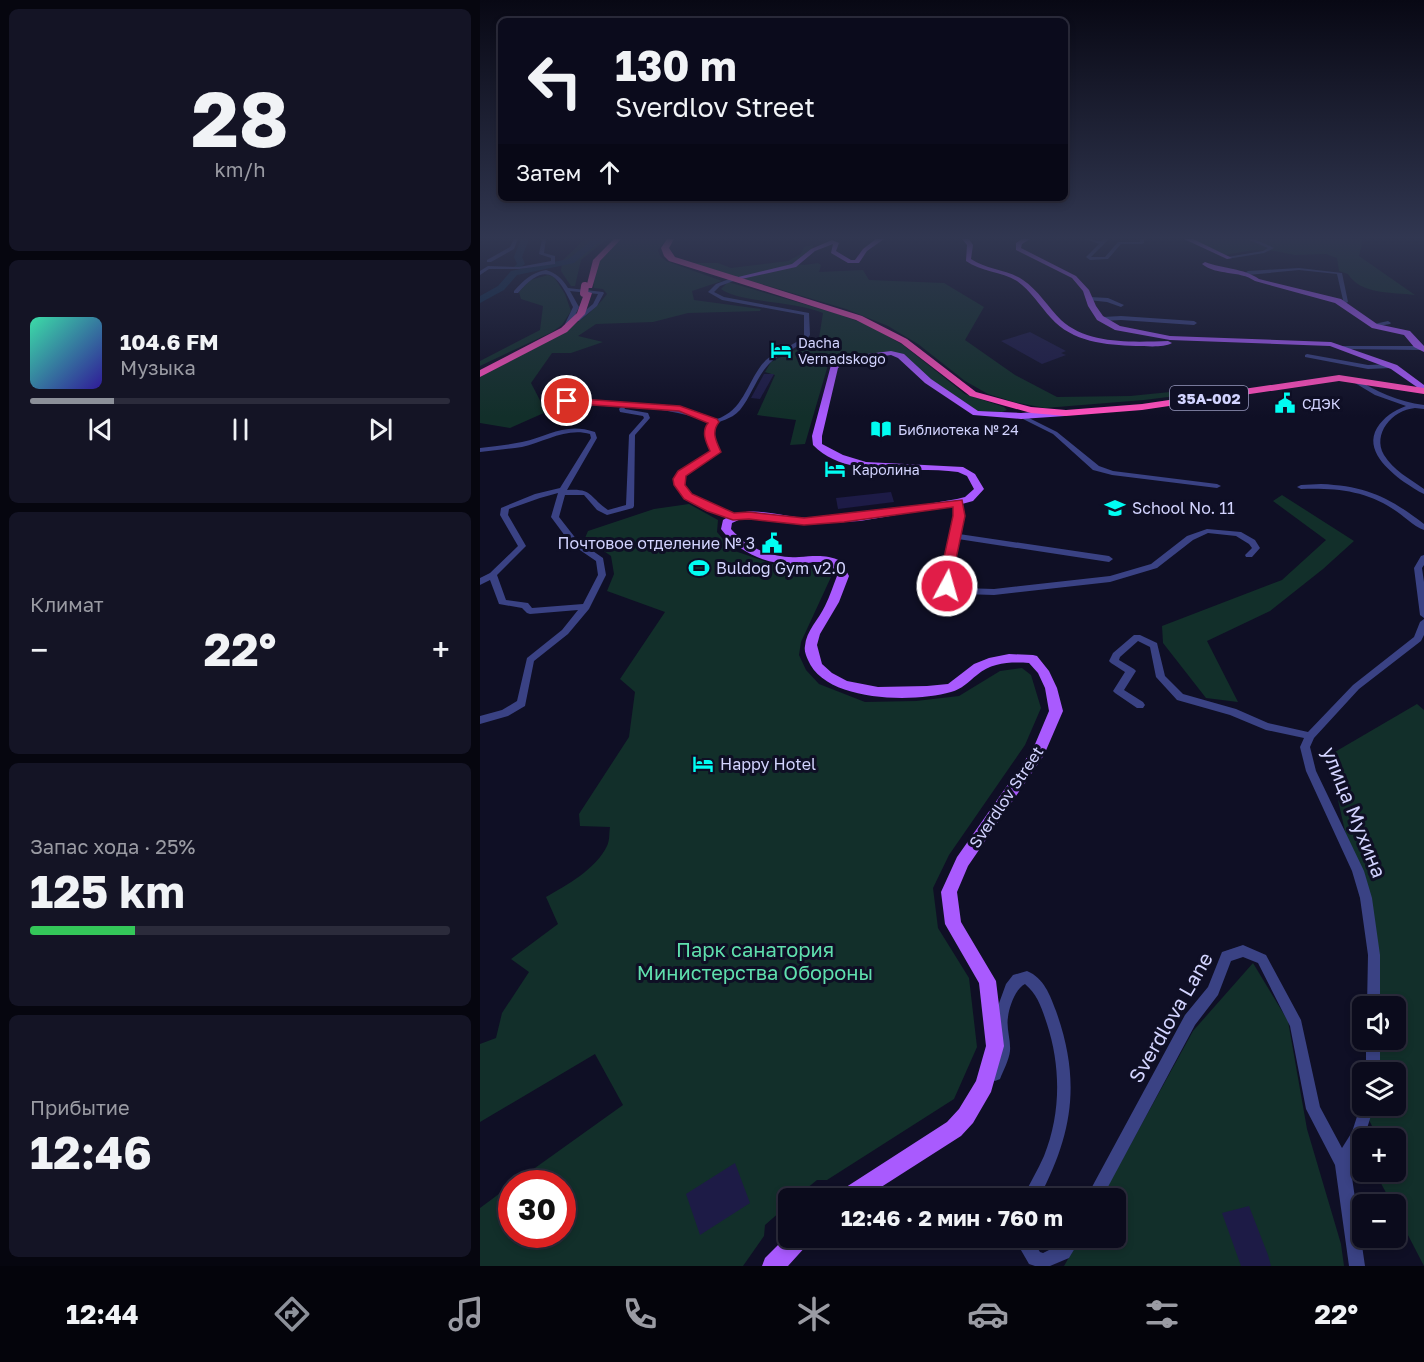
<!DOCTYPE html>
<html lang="ru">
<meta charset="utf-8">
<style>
body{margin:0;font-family:"Golos Text",sans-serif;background:#141425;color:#f1f3f6;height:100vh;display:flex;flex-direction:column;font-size:22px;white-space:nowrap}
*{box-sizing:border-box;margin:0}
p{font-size:20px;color:#9a9ba3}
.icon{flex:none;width:33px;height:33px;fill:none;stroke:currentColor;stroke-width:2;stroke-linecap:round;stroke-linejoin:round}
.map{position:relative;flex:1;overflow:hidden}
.panel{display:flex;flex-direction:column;gap:9px;padding:9px;background:#06060f;width:480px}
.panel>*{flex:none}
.guide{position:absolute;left:18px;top:18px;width:570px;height:183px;border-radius:9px;box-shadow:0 3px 9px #0003,0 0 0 2px #2b2b3b;background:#0b0b1c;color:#f1f3f6;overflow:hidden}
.fabs{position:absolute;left:872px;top:996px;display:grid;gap:12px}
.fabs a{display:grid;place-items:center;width:54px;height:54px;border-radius:9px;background:#0b0b1c;box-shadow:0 3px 9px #0003,0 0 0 2px #2b2b3b;font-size:30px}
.speed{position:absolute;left:18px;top:1170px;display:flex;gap:12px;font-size:30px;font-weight:700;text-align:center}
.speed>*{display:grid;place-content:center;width:78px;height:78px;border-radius:50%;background:#0b0b1c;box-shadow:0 3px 9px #0003,0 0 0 2px #2b2b3b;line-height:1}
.speed .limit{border:9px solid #d22;background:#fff;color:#111}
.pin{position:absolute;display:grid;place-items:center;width:51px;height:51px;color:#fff;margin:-26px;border:3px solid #fff;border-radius:50%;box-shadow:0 2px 6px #0007}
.me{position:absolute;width:66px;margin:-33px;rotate:6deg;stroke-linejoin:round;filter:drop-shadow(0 0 4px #0008)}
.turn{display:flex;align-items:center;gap:21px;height:126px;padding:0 18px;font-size:27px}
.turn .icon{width:78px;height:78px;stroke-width:2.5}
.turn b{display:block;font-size:42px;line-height:51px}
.then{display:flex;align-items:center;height:57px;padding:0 18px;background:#0003;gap:12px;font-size:22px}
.big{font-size:45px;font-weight:700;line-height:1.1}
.panel .tile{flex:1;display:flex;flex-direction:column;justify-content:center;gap:9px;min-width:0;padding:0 21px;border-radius:9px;background:#141425}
.panel .dial{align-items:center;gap:0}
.dial b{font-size:78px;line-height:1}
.song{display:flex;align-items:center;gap:18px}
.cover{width:72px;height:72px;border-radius:9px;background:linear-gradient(135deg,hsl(160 70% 55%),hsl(250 70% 35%))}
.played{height:6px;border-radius:3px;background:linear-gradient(90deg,#8c9099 20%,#2b2b3b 20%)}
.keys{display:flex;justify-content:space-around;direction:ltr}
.heat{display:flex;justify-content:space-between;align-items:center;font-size:33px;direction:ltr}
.charge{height:9px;border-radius:4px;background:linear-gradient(90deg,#34c759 25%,#2b2b3b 0)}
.trip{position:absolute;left:298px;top:1188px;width:348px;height:60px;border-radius:9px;background:#0b0b1c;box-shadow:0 3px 9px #0003,0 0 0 2px #2b2b3b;font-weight:700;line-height:60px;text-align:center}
.tab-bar{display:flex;height:96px;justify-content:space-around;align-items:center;background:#04040b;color:#9a9ba3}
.tab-bar .icon{width:42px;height:42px}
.tab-bar .current{color:#8c9099}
.tab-bar b{font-size:27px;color:#f1f3f6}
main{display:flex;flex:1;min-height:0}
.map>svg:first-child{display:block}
.green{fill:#122f2a}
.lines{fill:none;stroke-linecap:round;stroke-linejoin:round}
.river{fill:#0c2a47;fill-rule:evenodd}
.building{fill:#1d1b46}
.minor{fill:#3a4284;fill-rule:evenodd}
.major{fill:#a95afe;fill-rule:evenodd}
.highway{fill:#fe4fbc;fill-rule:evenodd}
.highway-bridge{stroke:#fe4fbc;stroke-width:8}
.route{fill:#e11d48;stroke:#92132f;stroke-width:1.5}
.labels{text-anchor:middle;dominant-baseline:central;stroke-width:6;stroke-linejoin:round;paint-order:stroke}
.far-poi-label{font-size:14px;fill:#d3d4ff;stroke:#0f0f25;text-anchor:start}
.shield{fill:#0f0f25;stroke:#9899be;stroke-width:1.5}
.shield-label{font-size:15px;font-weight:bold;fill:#d3d4ff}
.poi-label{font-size:16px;fill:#d3d4ff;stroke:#0f0f25;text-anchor:start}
.street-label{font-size:16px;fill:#d3d4ff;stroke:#0f0f25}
.near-street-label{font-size:20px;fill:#d3d4ff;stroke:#0f0f25}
.near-park-label{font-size:20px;fill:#5fdfad;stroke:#0f0f25}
</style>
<main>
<section class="panel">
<div class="tile dial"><b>28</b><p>km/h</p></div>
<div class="tile">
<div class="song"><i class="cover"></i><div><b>104.6 FM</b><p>Музыка</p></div></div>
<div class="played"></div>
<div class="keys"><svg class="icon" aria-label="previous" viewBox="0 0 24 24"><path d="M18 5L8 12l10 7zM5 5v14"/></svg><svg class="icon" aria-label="pause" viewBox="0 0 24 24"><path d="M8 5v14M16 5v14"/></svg><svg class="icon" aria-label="next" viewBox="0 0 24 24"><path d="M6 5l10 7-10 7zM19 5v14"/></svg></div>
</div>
<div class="tile"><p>Климат</p>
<div class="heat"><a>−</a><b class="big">22°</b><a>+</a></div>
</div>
<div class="tile"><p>Запас хода · 25%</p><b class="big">125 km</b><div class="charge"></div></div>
<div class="tile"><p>Прибытие</p><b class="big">12:46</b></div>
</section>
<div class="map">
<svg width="944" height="1266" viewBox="0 0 944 1266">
<rect width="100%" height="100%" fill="#0f0f25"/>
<g class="green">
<polygon points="105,239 127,239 101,260 95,286 91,286 81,271 82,261"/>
<path d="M140,239H186L178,250L180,256L186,261L242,281L212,291L214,300L281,309L280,311L208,313L173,322L116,324L98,336L123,342L91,353H72L51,383L66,412L30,428L0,423V376C42,353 99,332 127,294L123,289L114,288C111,265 125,254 140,239Z"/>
<path d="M712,239H883L879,256L935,295C912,292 881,295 868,274L859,271L857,258L846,254L815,255L795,251L774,250L744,255Z"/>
<polygon points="333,245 332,249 313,264 325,265 338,263 341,265 339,272 383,270 389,280 464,283 504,307 485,340 535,375 577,397 650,396 741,387 752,389 664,400 565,408 534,402 508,394 485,381 438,344 408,326 366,309 211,263 238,263 251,268 308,261 321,254 324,247"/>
<polygon points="68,275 74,277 85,294 91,311 82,325 72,332 0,366 0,361 60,330 63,306 41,299 39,292 50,280"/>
<path d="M248,282L358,314L388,325L423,345L485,394L524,407L527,410L522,412L496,411L412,352H404L348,365L325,444L310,445L316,420L277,415L295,375L285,372L291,362L339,338L343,313C315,301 260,303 241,289Z"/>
<polygon points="802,495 874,541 843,569 790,611 727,641 758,702 726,698 683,643 682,626 802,580 846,540 793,501"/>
<path d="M209,504L238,520L237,532L252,550L301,567L337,564L348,568L351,577L321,642L319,655L326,670L339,684L385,702L436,701L479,696L520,671L542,668L551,675L561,708L545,745L469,855L453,888L458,928L489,978L497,1047L474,1099L347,1180H337L315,1198H309V1204L285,1225L284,1236L263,1266H0V1208L31,1185L32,1234H82V1184L34,1183L143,1105L115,1054L0,1122V1044L16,1038L22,1013L49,972L31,959L78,924L66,897C87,885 116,869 127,846C130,840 129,833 130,827L100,826L99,814L149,737L155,692L140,679L185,612L127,591L134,574L131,556L105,538L108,531L174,509Z"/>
<polygon points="937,704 944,710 944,1266 915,1210 915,1204 912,1204 895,1172 915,1172 915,1138 898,1138 888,1118 889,1106 915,1106 915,1072 890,1072 892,1040 915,1040 915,1006 894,1006 896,968 848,756"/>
<polygon points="773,963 808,1021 827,1129 861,1244 864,1266 584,1266 600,1238 636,1238 636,1198 621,1198 713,1031"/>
</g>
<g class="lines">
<g class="river">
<polygon points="41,239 49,239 42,257 45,264 38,269 34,267 37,264 34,257"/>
<polygon points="114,239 123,239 94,263 37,275 24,290 0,303 0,296 18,286 31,271 88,259"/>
</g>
</g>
<g class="building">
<polygon points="550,332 586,351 581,353 586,355 562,364 521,341"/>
<polygon points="284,374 294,374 280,399 271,398"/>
<polygon points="411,492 414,502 358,509 356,498"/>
<polygon points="255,1163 270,1203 220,1235 206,1194"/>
<polygon points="769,1206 788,1255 791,1266 761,1266 742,1213"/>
</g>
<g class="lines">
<g class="minor">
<polygon points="34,239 38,239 34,249 11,262 7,262 7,260 30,247"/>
<polygon points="62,239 66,239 64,253 75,256 75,264 39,269 9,269 0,275 0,271 8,266 39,267 71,261 71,258 59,254"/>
<polygon points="605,239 622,241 624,239 629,239 611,257 625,257 638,242 660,242 660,239 664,239 664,243 662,244 641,244 628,259 610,260 606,257 619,244"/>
<polygon points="767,239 774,239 794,248 784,253 747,259 747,257 783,251 788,248"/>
<polygon points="819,268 862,273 868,302 862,305 859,303 863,300 857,274 819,270 768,275 765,273 768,271"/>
<path d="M66,270C76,273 82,278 88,288L123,292L124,293L117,306L99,321H95V319L113,304L118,294L90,291L99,307L91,324L88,326L85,324L93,307C78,274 66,260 38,293H34V291C44,280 51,273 66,270Z"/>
<path d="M257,276L260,278L259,279L240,286L234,292L244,297L329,313L330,335C320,349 303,351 291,362C277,375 272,395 260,410C250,421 240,419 232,427L233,440L239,452L205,474L202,479C211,506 237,503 257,516L256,518C242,518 213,505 204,496C199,491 196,485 194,479L199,471L231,451L227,440L226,427L230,423C201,411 174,408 144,407L145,409L168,413L170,418L155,435L154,506L153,508L127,515L117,510L104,495H85L79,517L97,540L123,558L126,575L109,609L88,634L54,661L45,706L28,716L0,724V716L22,710L37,701L47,658L82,630L98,610L50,614L47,613L42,608L19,604L10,580L0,585V578L10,573L38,546L20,515L21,508L55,494L80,488L111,438L110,434C87,427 64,442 42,447C28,449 14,450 0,452V448C14,446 28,445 42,442C70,436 85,422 115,432L117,438L87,490C113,488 109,497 128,510L146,505L149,435L164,418L163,416L140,412L139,409L141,407L89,404L66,398L65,394L68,392L70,393L71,396C112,405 153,400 194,407C201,409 209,410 216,413C222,414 228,419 233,419C235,420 240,418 242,417C265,407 269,377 286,360C298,349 314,347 324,335V315L242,300L228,292L236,284ZM78,493L71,517L91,544L116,561L118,575L103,604L52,608L48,603L26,600L17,575L46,546L28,515L29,509L60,498Z"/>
<polygon points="610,297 628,298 644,305 641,307 627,302 608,300 607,299"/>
<polygon points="641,316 714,321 717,323 714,325 641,320 623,321 620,319 623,317"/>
<polygon points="908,321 911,323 910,324 893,327 890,325"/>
<polygon points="863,346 941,346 944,348 941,350 861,349 860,348"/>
<polygon points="827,354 888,365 911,364 914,366 911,368 888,369 825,357 825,355"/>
<path d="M870,378H874C896,391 918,402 944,405V409C941,409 938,408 935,408C912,410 892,434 904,455C913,470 930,479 944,489V494C937,491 931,486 924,482C908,470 884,450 897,428C904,417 913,411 926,406L895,395L870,380Z"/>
<polygon points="541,414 577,432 619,466 633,471 737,484 741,486 737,488 632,475 613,470 573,434 539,417 538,416"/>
<path d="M841,484C886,486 909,497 944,524V530C933,526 923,515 913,509C884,490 854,488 821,489L817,487L821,485Z"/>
<polygon points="475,500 478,500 482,502 483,516 479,534 629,556 633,559 629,562 478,539 469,584 483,588 514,589 630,576 671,564 707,536 727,529 761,532 775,540 780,548 772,557 766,557 765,555 772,548 769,544 756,536 728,533 713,540 677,568 630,582 514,595 483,594 461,587 460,585 475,516"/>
<polygon points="944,555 944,565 942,568 944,582 944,618 940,615 934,568 941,556"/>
<polygon points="944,619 944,635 941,641 879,689 834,738 830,747 836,771 884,871 892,898 900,955 900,1006 887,1006 888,955 880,898 872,871 826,771 820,747 824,738 786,730 750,715 697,700 676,677 670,647 658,641 640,657 639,660 654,669 656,671 644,690 663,702 665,705 663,708 657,708 635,693 633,691 645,672 631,663 629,661 633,653 654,635 660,635 677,643 685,676 703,694 756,709 788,723 828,732 873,685 934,637 940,622"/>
<polygon points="763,945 786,955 821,1020 840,1107 862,1148 872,1132 882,1101 882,1106 894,1106 884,1138 882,1138 882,1142 870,1164 885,1266 869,1266 855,1165 826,1109 810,1026 778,963 763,957 751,961 738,995 715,1025 622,1198 606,1198 705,1015 728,987 742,952"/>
<path d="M547,971C564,978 570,995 576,1011C601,1081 593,1133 559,1198H543C549,1184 558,1170 564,1156C581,1114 581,1067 567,1024C562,1009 558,995 545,984C536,988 529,1007 528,1017C526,1028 531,1040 530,1051C529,1060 523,1071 520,1079L515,1081L510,1079L508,1074L516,1053L514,1017L526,984L533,975Z"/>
<rect x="886" y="1040" width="14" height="32"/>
<polygon points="534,1238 551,1238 560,1252 563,1253 577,1246 584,1238 601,1238 589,1258 570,1266 555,1266 549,1264"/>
</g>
<g class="major">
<polygon points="396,239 404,239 387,251 379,263 368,263 351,253 353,244 335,251 316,267 257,280 254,278 312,264 331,249 352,240 359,243 356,251 371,260 375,260 383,249"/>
<path d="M482,239H489L493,245L491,259C507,270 527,269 543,280C558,290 568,307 581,320C608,345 654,342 688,341L692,343C683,348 667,346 656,346C626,345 592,342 571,318C560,306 551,291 537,281C521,271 501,272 486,261L487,245Z"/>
<polygon points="542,239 550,239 542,244 541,248 596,276 609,290 616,306 623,316 640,326 690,336 851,342 917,365 944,385 944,392 911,369 850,346 690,340 635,330 617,320 608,306 603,291 592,278 536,250 536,243"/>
<polygon points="704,239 713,239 752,258 747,259"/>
<path d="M725,262C743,269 764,268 779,279L861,299L897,324L930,331L944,346V352L934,347L924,335L892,328L855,303L775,281C759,270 737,276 722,264Z"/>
<path d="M411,351L424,354L451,379L498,411L541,413L585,410L589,413L585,416L541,419L493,415L445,383L418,358L411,355L367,361L358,368L342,436V444L363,455L386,462L483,467L495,474L504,489L493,501L482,504L380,521L323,524L283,518H263L252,523L251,529C268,548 293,559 319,557C334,556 346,554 361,561L369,576L359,602L340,634L337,645L342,664L352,673L367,681L398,687L447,686L468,684L494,664L509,658L529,654L553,655L557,656L569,671L577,688L583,711L564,755L488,866L477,892L481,922L516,981L524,1046L511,1092L493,1123L481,1136L384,1198H357L360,1191L467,1122L479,1109L496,1081L506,1046L499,983L465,924L461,892L477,857L553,749L569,711L565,688L558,673L549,663C531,662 512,662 497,675C488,682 482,689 471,692C433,703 345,702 328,660C326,655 324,651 325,646C326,631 339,619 345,606C350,596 353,586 357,576L352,565C340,559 328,564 315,564C286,565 258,552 241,529L243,520C266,505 291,514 316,517C367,523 426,507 477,499L485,497L494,489L487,476L478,472C434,465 368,481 333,445L332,436L351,365L364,357Z"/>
<polygon points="309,1234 309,1238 330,1238 327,1245 308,1266 282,1266 285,1258"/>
</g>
<g class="highway">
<polygon points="134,239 141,239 120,261 112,288 106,288 113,260"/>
<polygon points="187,239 194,239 189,248 195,257 382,316 427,339 496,392 551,407 586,410 662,404 859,375 944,388 944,394 859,381 662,410 586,416 551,413 490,396 421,343 376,320 189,261 184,256 181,248"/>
<polygon points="105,291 112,293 105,314 87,332 0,377 0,370 81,328 97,313"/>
</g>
<polyline class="highway-bridge" points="104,293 105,286"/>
</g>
<linearGradient id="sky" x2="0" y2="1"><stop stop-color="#080814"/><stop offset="0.57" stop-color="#313751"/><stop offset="1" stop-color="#313751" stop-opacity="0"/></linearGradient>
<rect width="944" height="417" fill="url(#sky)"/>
<path class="route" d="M87,398L200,406L237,419L239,422C231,432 236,441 241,452L206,476L205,485L212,494L254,513L269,512L324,518L482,500L485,516L471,583L474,586L467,590L458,585L473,516V507L364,522L324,525L269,519L253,520L227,511L204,499L194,485L193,479L198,471L230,451C226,442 221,432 228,423L199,411L84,403L82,401Z"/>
<defs>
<g id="hotel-bare" transform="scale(1.62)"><path d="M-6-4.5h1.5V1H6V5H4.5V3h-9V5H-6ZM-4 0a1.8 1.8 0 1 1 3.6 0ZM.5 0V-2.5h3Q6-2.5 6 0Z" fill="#01fdf2" stroke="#0f0f25" stroke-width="2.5" paint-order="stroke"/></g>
<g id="civic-bare" transform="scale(1.62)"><path d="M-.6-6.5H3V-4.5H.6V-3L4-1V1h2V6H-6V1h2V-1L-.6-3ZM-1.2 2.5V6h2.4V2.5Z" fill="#01fdf2" stroke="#0f0f25" stroke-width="2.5" paint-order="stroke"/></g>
<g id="library-bare" transform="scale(1.62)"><path d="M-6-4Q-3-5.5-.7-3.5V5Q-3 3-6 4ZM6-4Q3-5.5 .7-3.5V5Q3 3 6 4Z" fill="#01fdf2" stroke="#0f0f25" stroke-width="2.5" paint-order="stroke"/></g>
<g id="school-bare" transform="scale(1.62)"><path d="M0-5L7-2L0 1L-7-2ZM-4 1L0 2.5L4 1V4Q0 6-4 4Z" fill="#01fdf2" stroke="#0f0f25" stroke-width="2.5" paint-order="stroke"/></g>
<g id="stadium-bare" transform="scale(1.62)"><path d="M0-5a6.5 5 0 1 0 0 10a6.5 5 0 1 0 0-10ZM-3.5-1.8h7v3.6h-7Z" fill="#01fdf2" stroke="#0f0f25" stroke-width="2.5" paint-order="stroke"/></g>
</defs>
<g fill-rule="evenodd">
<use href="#hotel-bare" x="301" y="350"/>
<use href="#civic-bare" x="805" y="403"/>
<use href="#library-bare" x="401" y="429"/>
<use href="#hotel-bare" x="355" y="469"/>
<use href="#school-bare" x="635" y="508"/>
<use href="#civic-bare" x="292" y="543"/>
<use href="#stadium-bare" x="219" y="568"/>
<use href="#hotel-bare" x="223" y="764"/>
</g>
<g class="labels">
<g class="far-poi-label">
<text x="318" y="342">Dacha<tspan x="318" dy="16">Vernadskogo</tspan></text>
<text x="822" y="403">СДЭК</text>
<text x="418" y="429">Библиотека № 24</text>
<text x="372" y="469">Каролина</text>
</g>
<rect class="shield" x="690" y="386" width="78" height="24" rx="4.5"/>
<g class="shield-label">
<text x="729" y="398">35А-002</text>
</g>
<g class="poi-label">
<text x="652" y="508">School No. 11</text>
<text x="275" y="543" text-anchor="end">Почтовое отделение № 3</text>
<text x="236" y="568">Buldog Gym v2.0</text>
<text x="240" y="764">Happy Hotel</text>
</g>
<g class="street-label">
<text transform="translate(526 797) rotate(-56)">Sverdlov Street</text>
</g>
<g class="near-street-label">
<text transform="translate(875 812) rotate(68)">улица Мухина</text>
<text transform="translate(690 1017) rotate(-60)">Sverdlova Lane</text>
</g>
<g class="near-park-label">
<text x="275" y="949">Парк санатория<tspan x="275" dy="23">Министерства Обороны</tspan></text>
</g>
</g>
</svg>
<div class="fabs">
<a><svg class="icon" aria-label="sound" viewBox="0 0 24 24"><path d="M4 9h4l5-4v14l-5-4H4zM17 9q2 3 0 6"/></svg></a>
<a><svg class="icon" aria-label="layers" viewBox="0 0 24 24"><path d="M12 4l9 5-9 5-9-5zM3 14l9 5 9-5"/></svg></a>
<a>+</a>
<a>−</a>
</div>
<div class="speed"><div class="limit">30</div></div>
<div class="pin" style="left:87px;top:401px;background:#d93025"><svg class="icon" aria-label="arrive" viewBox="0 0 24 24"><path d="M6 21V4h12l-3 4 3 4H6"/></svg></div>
<svg class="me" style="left:467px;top:586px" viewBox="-20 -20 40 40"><circle r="17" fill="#e11d48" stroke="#fff" stroke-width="3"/><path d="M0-11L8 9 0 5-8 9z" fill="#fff"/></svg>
<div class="trip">12:46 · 2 мин · 760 m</div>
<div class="guide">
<div class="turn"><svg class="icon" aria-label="left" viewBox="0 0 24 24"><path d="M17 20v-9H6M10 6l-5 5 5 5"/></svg><div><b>130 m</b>Sverdlov Street</div></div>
<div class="then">Затем<svg class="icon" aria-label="ahead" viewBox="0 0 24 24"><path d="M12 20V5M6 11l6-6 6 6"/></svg></div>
</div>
</div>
</main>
<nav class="tab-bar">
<b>12:44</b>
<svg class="icon current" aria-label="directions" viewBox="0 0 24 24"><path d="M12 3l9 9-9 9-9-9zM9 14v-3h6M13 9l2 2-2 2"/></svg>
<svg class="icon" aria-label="music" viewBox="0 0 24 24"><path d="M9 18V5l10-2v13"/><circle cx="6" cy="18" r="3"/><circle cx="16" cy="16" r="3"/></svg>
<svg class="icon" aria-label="phone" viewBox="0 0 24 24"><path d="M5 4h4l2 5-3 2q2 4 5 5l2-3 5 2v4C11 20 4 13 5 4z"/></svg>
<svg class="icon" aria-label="climate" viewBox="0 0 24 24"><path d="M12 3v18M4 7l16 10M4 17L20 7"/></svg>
<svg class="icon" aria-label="car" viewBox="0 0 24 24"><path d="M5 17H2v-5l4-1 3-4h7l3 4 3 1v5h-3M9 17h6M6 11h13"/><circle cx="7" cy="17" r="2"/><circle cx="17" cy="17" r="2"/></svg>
<svg class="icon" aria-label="filters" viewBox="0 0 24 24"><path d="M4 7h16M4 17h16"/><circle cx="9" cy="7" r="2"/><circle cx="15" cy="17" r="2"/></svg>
<b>22°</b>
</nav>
